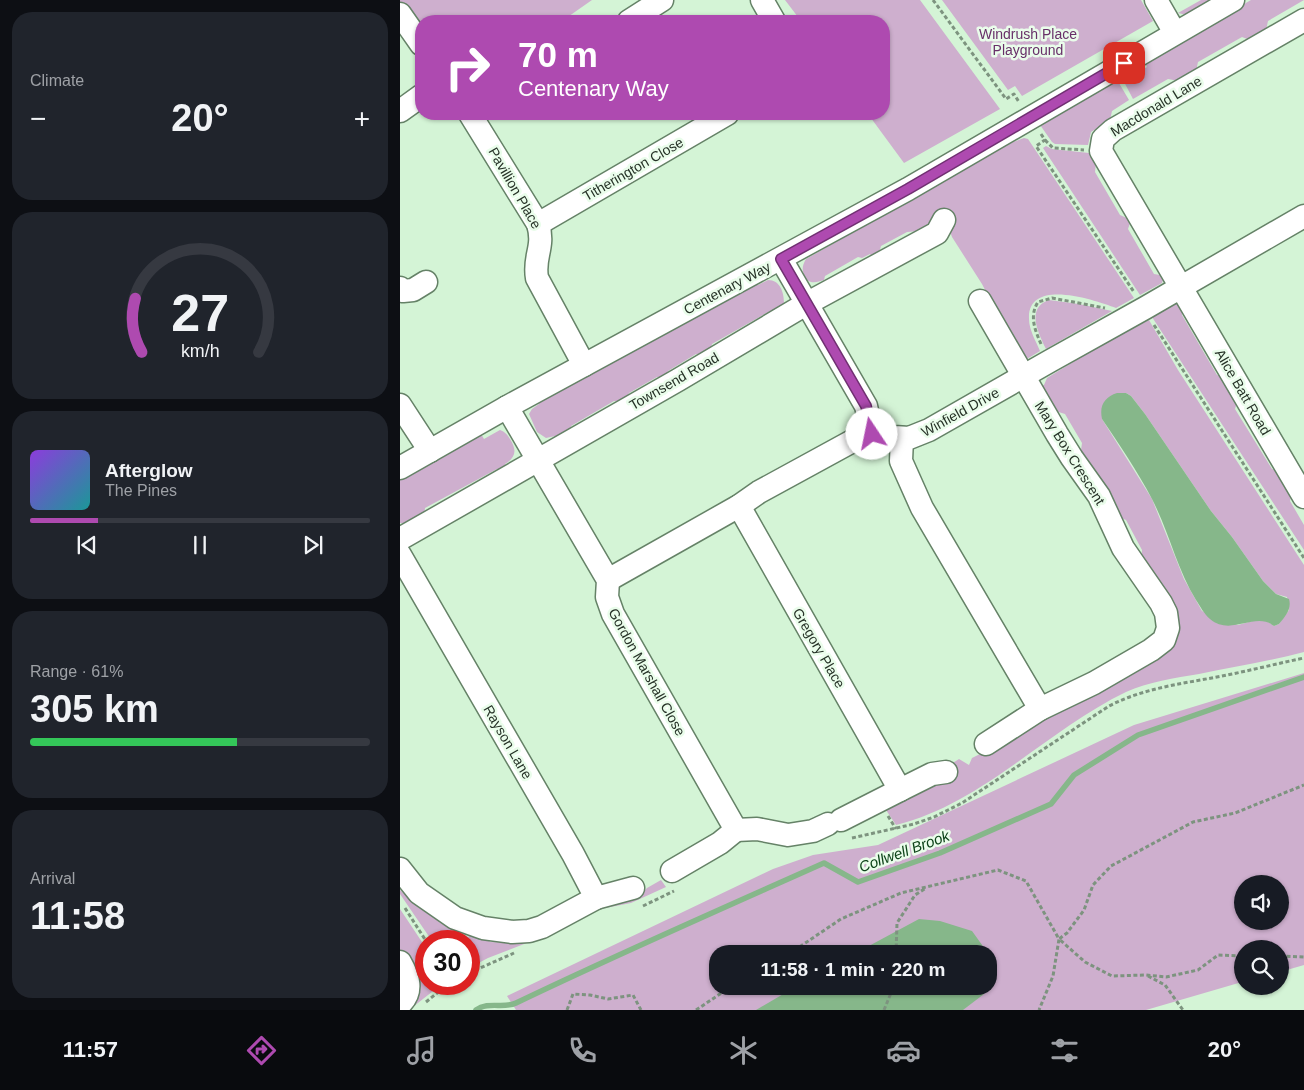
<!DOCTYPE html>
<meta charset="utf-8">
<style>
body{margin:0;font-family:Helvetica,sans-serif;background:#20242c;color:#f1f3f6;height:100vh;display:flex;flex-direction:column;font-size:19px;white-space:nowrap}
*{box-sizing:border-box;margin:0}
p{font-size:16px;color:#9ea1a6}
.icon{flex:none;width:28px;height:28px;fill:none;stroke:currentColor;stroke-width:2;stroke-linecap:round;stroke-linejoin:round}
.map{position:relative;flex:1;overflow:hidden}
.side{display:flex;flex-direction:column;gap:12px;padding:12px;background:#0d0f14;width:400px}
.side>*{flex:none}
.top-card{position:absolute;left:15px;top:15px;width:475px;height:105px;border-radius:20px;box-shadow:0 1px 4px #0004;background:#ae4ab0;color:#fff;overflow:hidden}
.buttons{position:absolute;left:834px;top:875px;display:grid;gap:10px}
.buttons a{display:grid;place-items:center;width:55px;height:55px;border-radius:50%;background:#171b24;box-shadow:0 1px 4px #0004;font-size:25px}
.speed{position:absolute;left:15px;top:930px;display:flex;gap:10px;font-size:25px;font-weight:700;text-align:center}
.speed>*{display:grid;place-content:center;width:65px;height:65px;border-radius:50%;background:#171b24;box-shadow:0 1px 4px #0004;line-height:1}
.speed .limit{border:8px solid #d22;background:#fff;color:#111}
.pin{position:absolute;display:grid;place-items:center;width:42px;height:42px;color:#fff;margin:-21px;border-radius:10px;box-shadow:0 2px 8px #0006}
.me{position:absolute;width:55px;margin:-28px;rotate:349deg;stroke-linejoin:round;filter:drop-shadow(0 0 4px #0008)}
.turn{display:flex;align-items:center;gap:18px;height:105px;padding:0 20px;font-size:22px}
.turn .icon{width:65px;height:65px;stroke-width:2.5}
.turn b{display:block;font-size:35px;line-height:42px}
.big{font-size:38px;font-weight:700;line-height:1.1}
.side .widget{flex:1;display:flex;flex-direction:column;justify-content:center;gap:8px;min-width:0;padding:0 18px;border-radius:20px;background:#20242c}
.side .dial{align-items:center;gap:0}
.dial svg{height:130px;overflow:visible;fill:none;stroke:#363941;stroke-width:7;stroke-linecap:round;text-anchor:middle}
.dial text{fill:#f1f3f6;stroke:none}
.song{display:flex;align-items:center;gap:15px}
.cover{width:60px;height:60px;border-radius:8px;background:linear-gradient(135deg,hsl(270 70% 55%),hsl(180 70% 35%))}
.played{height:5px;border-radius:2px;background:linear-gradient(90deg,#ae4ab0 20%,#363941 20%)}
.keys{display:flex;justify-content:space-around;direction:ltr}
.heat{display:flex;justify-content:space-between;align-items:center;font-size:28px;direction:ltr}
.charge{height:8px;border-radius:4px;background:linear-gradient(90deg,#34c759 61%,#363941 0)}
.trip{position:absolute;left:309px;top:945px;width:288px;height:50px;border-radius:20px;background:#171b24;box-shadow:0 1px 4px #0004;font-weight:700;line-height:50px;text-align:center}
.tabs{display:flex;height:80px;justify-content:space-around;align-items:center;background:#090b0e;color:#9ea1a6}
.tabs .icon{width:35px;height:35px}
.tabs .current{color:#ae4ab0}
.tabs b{font-size:22px;color:#f1f3f6}
main{display:flex;flex:1;min-height:0}
.map>svg:first-child{display:block}
.green{fill:#ceafce;fill-rule:evenodd}
.water{fill:#86b78a}
.lines{fill:none;stroke-linecap:round;stroke-linejoin:round}
.stream{stroke:#86b78a;stroke-width:5.5}
.minor-casing{stroke:#658267;stroke-width:25}
.path{stroke:#7d937f;stroke-width:3;stroke-dasharray:4 2.5;stroke-linecap:butt}
.minor{stroke:#fff;stroke-width:22}
.route-casing{stroke:#713072;stroke-width:12}
.route{stroke:#ae4ab0;stroke-width:9}
.labels{text-anchor:middle;dominant-baseline:central;stroke-width:5;stroke-linejoin:round;paint-order:stroke}
.park-label{font-size:14px;fill:#683069;stroke:#eafdeb}
.street-label{font-size:14px;fill:#263227;stroke:#eafdeb}
.water-label{font-size:15px;font-style:italic;fill:#0d4319;stroke:#eafdeb}
</style>
<main>
<section class="side">
<div class="widget"><p>Climate</p>
<div class="heat"><a>−</a><b class="big">20°</b><a>+</a></div>
</div>
<div class="widget dial"><svg viewBox="0 0 100 80">
<path d="M14 69A42 42 0 1 1 86 69"/>
<path d="M14 69A42 42 0 0 1 10 36" stroke="#ae4ab0"/>
<text x="50" y="56" font-size="32" font-weight="700">27</text>
<text x="50" y="72" font-size="11">km/h</text>
</svg></div>
<div class="widget">
<div class="song"><i class="cover"></i><div><b>Afterglow</b><p>The Pines</p></div></div>
<div class="played"></div>
<div class="keys"><svg class="icon" aria-label="previous" viewBox="0 0 24 24"><path d="M18 5L8 12l10 7zM5 5v14"/></svg><svg class="icon" aria-label="pause" viewBox="0 0 24 24"><path d="M8 5v14M16 5v14"/></svg><svg class="icon" aria-label="next" viewBox="0 0 24 24"><path d="M6 5l10 7-10 7zM19 5v14"/></svg></div>
</div>
<div class="widget"><p>Range · 61%</p><b class="big">305 km</b><div class="charge"></div></div>
<div class="widget"><p>Arrival</p><b class="big">11:58</b></div>
</section>
<div class="map">
<svg width="904" height="1010" viewBox="0 0 904 1010">
<rect width="100%" height="100%" fill="#d4f4d6"/>
<g class="green">
<polygon points="0,0 192,0 162,21 21,21 21,38 0,8"/>
<polygon points="385,0 520,0 600,109 504,163 468,114 484,114 484,21 401,21"/>
<polygon points="542,0 741,0 753,21 622,96 615,86 608,90"/>
<polygon points="801,0 814,0 787,15 778,13"/>
<polygon points="851,0 904,0 868,21 866,30 850,40 842,37 798,62 796,71 779,81 768,79 733,99 723,80 747,67 744,62"/>
<polygon points="716,78 729,100 712,111 710,120 691,132 688,145 655,144 652,142 638,122"/>
<path d="M624,138L628,139L734,298L716,308C695,300 627,277 629,319C629,330 636,341 640,351L622,362L582,284L552,237L544,214L519,231L507,232L481,246L479,253L472,258L470,254L462,258L458,257L425,276L424,280C418,282 412,284 407,280C402,273 401,267 406,259L613,142Z"/>
<polygon points="646,146 652,149 689,153 696,162 695,172 720,215 731,220 728,229 754,274 760,275 763,280 762,283 740,295 643,148"/>
<path d="M368,280C380,280 384,292 384,303L375,309L377,312L370,311L312,344L310,352L302,356L296,354L268,371L265,379L257,377L229,393L227,399L221,402L214,401L171,426L170,433L157,440L155,436L146,438L137,432L129,414L132,409L139,404L138,400L355,281L358,285Z"/>
<path d="M649,300L679,304L712,311L646,349C639,334 625,308 649,300Z"/>
<polygon points="782,300 784,305 782,315 817,375 825,377 838,399 835,409 872,469 881,471 892,491 890,501 904,525 904,550 752,317"/>
<path d="M749,320L778,370L904,565V652C870,661 834,667 799,674C775,678 748,682 726,692C647,730 582,804 496,825L484,807L559,759L569,765L572,758L582,753L589,755L616,739L619,730L766,648L741,565L742,550L726,520L714,515L680,458L682,443L665,414L652,410L639,386L644,385L647,378L699,346ZM726,393L731,396L745,414L811,511L832,537L863,581L876,594L887,597L889,610L879,624L874,626L866,620H856L838,625L802,611L784,579L752,499L702,419Z"/>
<path d="M100,430C105,432 107,434 110,439C117,450 116,457 105,464L107,469L103,471L97,469L25,508L24,516L8,524L0,523V479L81,434L84,439Z"/>
<path d="M904,673V965L880,972V949H842V982L746,1010H116L107,996L373,869L413,855L478,845L734,725ZM842,884H880V921H842ZM318,954H588V986H318Z"/>
<polygon points="261,880 266,887 231,903 195,910 150,934 88,958 69,968 69,941 32,941 0,894 0,890 19,908 26,909 38,916 39,922 68,937 75,933 86,935 90,942 120,943 127,938 202,904 239,896 247,888"/>
<polygon points="0,909 26,948 26,984 42,984 9,1010 0,952"/>
</g>
<g class="water">
<path d="M717,393H726L731,396L745,414L811,511L832,537L863,581L876,594L889,599C892,609 885,617 879,624L874,626C855,611 831,637 810,619C804,614 800,606 796,600C777,569 769,532 752,499C738,472 719,444 702,419C699,405 705,397 717,393Z"/>
<polygon points="519,919 540,921 572,931 590,956 588,969 588,954 454,954"/>
<polygon points="397,986 585,986 584,994 563,1010 356,1010"/>
</g>
<g class="lines">
<path class="stream" d="M76,1010C88,1001 104,1009 116,1003C218,954 321,909 424,863L458,882L540,853L651,804L674,775L738,735L904,677"/>
<g class="minor-casing">
<g id="minor">
<polyline points="362,0 374,21"/>
<polyline points="756,0 775,33"/>
<polyline points="0,14 21,44"/>
<polyline points="904,20 713,130 703,139 701,151 904,497"/>
<polyline points="229,21 262,0"/>
<polyline points="0,111 21,96"/>
<path d="M70,114L138,224C145,248 133,256 137,278L184,365"/>
<polyline points="138,224 327,114"/>
<polyline points="381,259 466,406 472,434"/>
<polyline points="0,288 3,291 13,290 26,282"/>
<polyline points="580,301 657,434 672,458 699,496 723,548 761,603 766,613 768,628 764,640 751,650 694,683 640,709 586,744"/>
<polyline points="0,405 30,451"/>
<polyline points="107,407 208,580 207,597 213,614 336,830 320,843 272,871"/>
<polyline points="502,438 501,461 522,508 640,709"/>
<polyline points="0,468 107,407 508,189 833,0"/>
<polyline points="339,506 500,790 441,820"/>
<polyline points="0,539 278,380 406,304 537,233 544,220"/>
<polyline points="0,555 173,854 196,898 233,888"/>
<polyline points="208,580 339,506 359,492 458,438 472,434 494,437 509,438 529,430 650,361 745,308 904,216"/>
<polyline points="500,790 532,774 546,772"/>
<polyline points="336,830 357,829 388,835 413,831 428,824"/>
<polyline points="0,869 19,893 55,918 83,928 112,932 129,931 142,927 196,898"/>
<path d="M0,962C8,976 14,991 0,1004"/>
</g>
</g>
<g class="path">
<polyline points="533,0 606,99 614,94 619,102"/>
<polyline points="641,134 645,140 636,146 734,292"/>
<polyline points="645,140 653,148 684,150"/>
<polyline points="754,325 904,558"/>
<path d="M641,344C635,330 629,316 638,302L652,298L705,308"/>
<polyline points="488,816 496,829"/>
<path d="M452,838L514,824L534,817L562,803L709,706C748,686 790,683 832,674C856,669 880,663 904,658"/>
<polyline points="243,906 274,891"/>
<polyline points="5,908 26,941"/>
<polyline points="389,954 441,919 501,893 598,870 626,881 659,939 653,976 639,1010"/>
<polyline points="496,954 497,923 515,895 526,888"/>
<polyline points="842,956 818,955 798,970 766,977 746,975 712,976 685,962 659,939 667,933 684,910 693,885 711,866 793,822 835,813 904,785"/>
<polyline points="880,956 904,957"/>
<polyline points="69,973 114,953"/>
<polyline points="748,976 765,985 783,1010"/>
<polyline points="26,1002 48,984"/>
<polyline points="167,1010 173,994 190,995 208,999 233,995 241,1010"/>
<polyline points="296,1010 320,994 337,986"/>
<polyline points="484,1010 491,993 492,986"/>
</g>
<use href="#minor" class="minor"/>
</g>
<g class="lines">
<g class="route-casing">
<polyline id="route" points="472,434 466,406 381,259 508,189 724,63"/>
</g>
<use href="#route" class="route"/>
</g>
<g class="labels">
<g class="park-label">
<text x="628" y="34">Windrush Place<tspan x="628" dy="16">Playground</tspan></text>
</g>
<g class="street-label">
<text transform="translate(756 106) rotate(-31)">Macdonald Lane</text>
<text transform="translate(233 169) rotate(-30)">Titherington Close</text>
<text transform="translate(115 188) rotate(60)">Pavillion Place</text>
<text transform="translate(327 288) rotate(-28)">Centenary Way</text>
<text transform="translate(274 381) rotate(-30)">Townsend Road</text>
<text transform="translate(843 392) rotate(60)">Alice Batt Road</text>
<text transform="translate(560 412) rotate(-29)">Winfield Drive</text>
<text transform="translate(670 453) rotate(58)">Mary Box Crescent</text>
<text transform="translate(419 648) rotate(60)">Gregory Place</text>
<text transform="translate(247 672) rotate(61)">Gordon Marshall Close</text>
<text transform="translate(108 742) rotate(60)">Rayson Lane</text>
</g>
<g class="water-label">
<text transform="translate(504 851) rotate(-20)">Collwell Brook</text>
</g>
</g>
</svg>
<div class="buttons">
<a><svg class="icon" aria-label="sound" viewBox="0 0 24 24"><path d="M4 9h4l5-4v14l-5-4H4zM17 9q2 3 0 6"/></svg></a>
<a><svg class="icon" aria-label="search" viewBox="0 0 24 24"><circle cx="10" cy="10" r="6"/><path d="M15 15l6 6"/></svg></a>
</div>
<div class="speed"><div class="limit">30</div></div>
<div class="pin" style="left:724px;top:63px;background:#d93025"><svg class="icon" aria-label="arrive" viewBox="0 0 24 24"><path d="M6 21V4h12l-3 4 3 4H6"/></svg></div>
<svg class="me" style="left:472px;top:434px" viewBox="-20 -20 40 40"><circle r="19" fill="#fff"/><path d="M0-13L10 11 0 6-10 11z" fill="#ae4ab0"/></svg>
<div class="trip">11:58 · 1 min · 220 m</div>
<div class="top-card">
<div class="turn"><svg class="icon" aria-label="right" viewBox="0 0 24 24"><path d="M7 20v-9h11M14 6l5 5-5 5"/></svg><div><b>70 m</b>Centenary Way</div></div>
</div>
</div>
</main>
<nav class="tabs">
<b>11:57</b>
<svg class="icon current" aria-label="directions" viewBox="0 0 24 24"><path d="M12 3l9 9-9 9-9-9zM9 14v-3h6M13 9l2 2-2 2"/></svg>
<svg class="icon" aria-label="music" viewBox="0 0 24 24"><path d="M9 18V5l10-2v13"/><circle cx="6" cy="18" r="3"/><circle cx="16" cy="16" r="3"/></svg>
<svg class="icon" aria-label="phone" viewBox="0 0 24 24"><path d="M5 4h4l2 5-3 2q2 4 5 5l2-3 5 2v4C11 20 4 13 5 4z"/></svg>
<svg class="icon" aria-label="climate" viewBox="0 0 24 24"><path d="M12 3v18M4 7l16 10M4 17L20 7"/></svg>
<svg class="icon" aria-label="car" viewBox="0 0 24 24"><path d="M5 17H2v-5l4-1 3-4h7l3 4 3 1v5h-3M9 17h6M6 11h13"/><circle cx="7" cy="17" r="2"/><circle cx="17" cy="17" r="2"/></svg>
<svg class="icon" aria-label="filters" viewBox="0 0 24 24"><path d="M4 7h16M4 17h16"/><circle cx="9" cy="7" r="2"/><circle cx="15" cy="17" r="2"/></svg>
<b>20°</b>
</nav>
